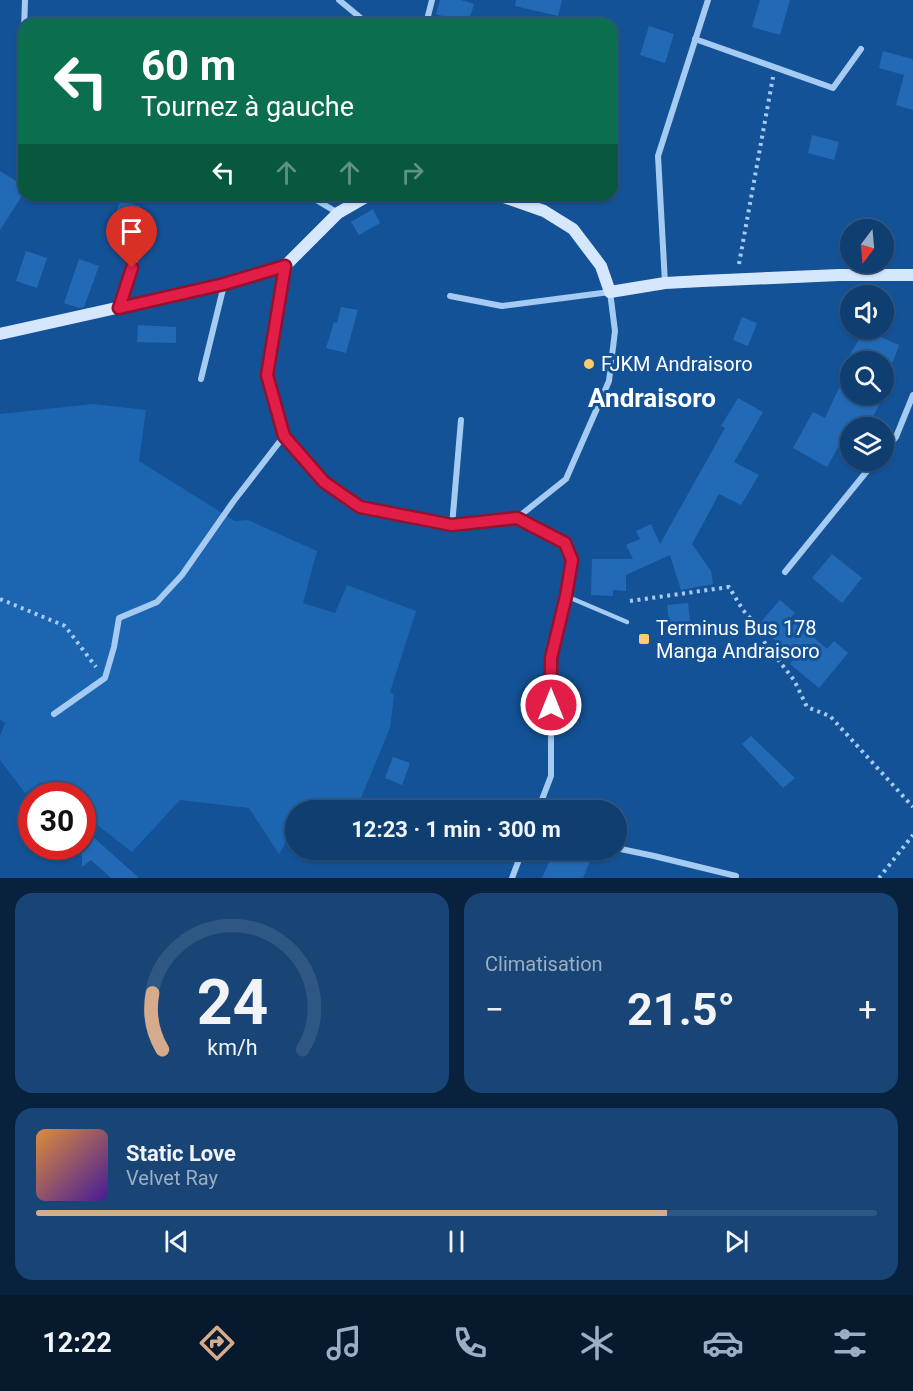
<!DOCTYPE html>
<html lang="fr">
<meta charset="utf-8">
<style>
body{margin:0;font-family:Roboto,sans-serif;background:#184576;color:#f1f3f6;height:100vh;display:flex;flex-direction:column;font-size:22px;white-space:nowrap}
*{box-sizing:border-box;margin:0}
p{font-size:20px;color:#9baec3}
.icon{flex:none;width:33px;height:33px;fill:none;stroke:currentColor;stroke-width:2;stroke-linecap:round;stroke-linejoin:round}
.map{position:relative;height:878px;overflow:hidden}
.panel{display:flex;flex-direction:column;gap:15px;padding:15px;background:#08223e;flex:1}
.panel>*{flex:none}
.guide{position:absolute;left:18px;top:18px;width:600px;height:183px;border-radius:18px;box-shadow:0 2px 4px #0004,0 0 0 2px #2f5784;background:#0b6e4f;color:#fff;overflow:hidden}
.needle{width:39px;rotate:196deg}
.fabs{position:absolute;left:840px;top:219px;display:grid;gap:12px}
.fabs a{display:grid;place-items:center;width:54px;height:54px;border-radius:50%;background:#0f3e71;box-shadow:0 2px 4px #0004,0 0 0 2px #2f5784;font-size:30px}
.speed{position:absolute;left:18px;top:782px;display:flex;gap:12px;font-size:30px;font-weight:700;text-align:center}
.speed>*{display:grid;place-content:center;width:78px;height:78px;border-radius:50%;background:#0f3e71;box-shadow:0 2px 4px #0004,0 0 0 2px #2f5784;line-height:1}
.speed .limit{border:9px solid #d22;background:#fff;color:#111}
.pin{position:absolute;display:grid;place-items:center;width:51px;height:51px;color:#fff;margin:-62px -26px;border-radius:50% 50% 50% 0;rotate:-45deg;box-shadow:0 0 6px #0007}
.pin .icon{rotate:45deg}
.me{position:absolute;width:66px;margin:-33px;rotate:0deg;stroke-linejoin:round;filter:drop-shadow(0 0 4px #0008)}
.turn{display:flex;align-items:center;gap:21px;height:126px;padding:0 24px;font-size:27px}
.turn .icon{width:78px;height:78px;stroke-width:2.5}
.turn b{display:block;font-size:42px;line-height:51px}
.lanes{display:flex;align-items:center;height:57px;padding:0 24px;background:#0003;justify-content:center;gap:30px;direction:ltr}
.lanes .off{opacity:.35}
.big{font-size:45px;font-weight:700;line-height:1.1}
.panel .tile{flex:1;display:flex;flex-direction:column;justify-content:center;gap:9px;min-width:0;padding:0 21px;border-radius:18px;background:#184576}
.panel .dial{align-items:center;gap:0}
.dial svg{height:156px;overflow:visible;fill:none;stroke:#2f5784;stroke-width:7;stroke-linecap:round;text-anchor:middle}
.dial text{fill:#f1f3f6;stroke:none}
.song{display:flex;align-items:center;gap:18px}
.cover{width:72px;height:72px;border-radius:9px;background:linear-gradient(135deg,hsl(30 70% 55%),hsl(260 70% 35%))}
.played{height:6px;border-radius:3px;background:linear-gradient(90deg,#d6ab8b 75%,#2f5784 75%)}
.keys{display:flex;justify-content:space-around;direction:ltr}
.heat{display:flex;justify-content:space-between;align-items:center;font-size:33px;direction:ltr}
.panel .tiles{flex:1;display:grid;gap:15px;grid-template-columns:1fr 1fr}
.tile:last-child{grid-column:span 2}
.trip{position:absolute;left:285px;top:800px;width:342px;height:60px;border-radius:30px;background:#0f3e71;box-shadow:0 2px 4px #0004,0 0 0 2px #2f5784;font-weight:700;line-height:60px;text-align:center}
.menu{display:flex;height:96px;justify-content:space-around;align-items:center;background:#06192d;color:#9baec3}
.menu .icon{width:42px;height:42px}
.menu .on{color:#d6ab8b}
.menu b{font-size:27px;color:#f1f3f6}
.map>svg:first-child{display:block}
.green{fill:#1c65b1}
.building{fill:#226ab6}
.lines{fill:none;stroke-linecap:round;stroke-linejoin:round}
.path{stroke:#a5cbf3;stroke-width:4;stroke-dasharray:3 4.5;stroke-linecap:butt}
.lane{stroke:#a5cbf3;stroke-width:4.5}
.street{stroke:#a5cbf3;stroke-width:6}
.secondary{stroke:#d5e7fc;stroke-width:12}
.route-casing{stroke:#92132f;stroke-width:15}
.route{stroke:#e11d48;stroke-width:10}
.poi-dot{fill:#ffcd67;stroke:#145297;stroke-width:2}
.labels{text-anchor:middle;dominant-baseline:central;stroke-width:6;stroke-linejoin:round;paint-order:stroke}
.poi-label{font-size:20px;fill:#fff;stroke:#145297;text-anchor:start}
.district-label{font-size:26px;font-weight:bold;fill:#fff;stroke:#145297}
</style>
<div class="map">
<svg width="913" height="878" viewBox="0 0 913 878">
<rect width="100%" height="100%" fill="#145297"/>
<polygon class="green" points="93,404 146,410 139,461 235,521 248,520 317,551 303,603 335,613 347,585 416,611 390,692 394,695 390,728 356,810 296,810 295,826 279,854 249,808 180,800 132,852 83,814 82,795 58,795 41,782 25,793 0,760 0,736 5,723 0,719 0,414"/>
<g class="building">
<polygon points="440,0 461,0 474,4 468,24 436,14"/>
<polygon points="516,0 562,0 558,16 515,6"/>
<polygon points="760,0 790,0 780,35 752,27"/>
<polygon points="649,26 674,34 665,63 640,55"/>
<polygon points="883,51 912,59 913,60 913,110 896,105 904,75 879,68"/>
<polygon points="812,135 839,142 834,160 808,153"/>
<polygon points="0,171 24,186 24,193 0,230"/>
<polygon points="120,200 140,206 135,226 114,220"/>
<polygon points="373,209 380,223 359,235 351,222"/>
<polygon points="26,251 47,258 37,288 16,281"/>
<polygon points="79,259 99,266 84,307 79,308 64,303"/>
<polygon points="341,307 358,310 346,353 326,348 334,322 337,323"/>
<polygon points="742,317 757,323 748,346 733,340"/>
<polygon points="138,325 176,327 176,343 137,342"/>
<polygon points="865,330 899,345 893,362 845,362"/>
<polygon points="850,364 850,394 879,394 877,399 881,401 867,428 849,428 827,467 793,448 813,412 825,418"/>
<polygon points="738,398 763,412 734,462 759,475 741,505 719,494 692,544 711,571 713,584 681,590 670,555 626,575 626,591 613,590 613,596 591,595 592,559 633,559 626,545 640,539 636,531 651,524 660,544 725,428 721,426"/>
<polygon points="832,554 862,578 842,603 812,578"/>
<polygon points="780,600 795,613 791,617 827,649 834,641 848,653 819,688 790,664 795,658 758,625"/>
<polygon points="688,603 690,621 669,623 667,605"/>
<polygon points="751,736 795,778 783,788 742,744"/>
<polygon points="393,757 410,763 402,785 385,778"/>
<polygon points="82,827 139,878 111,878 91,860 82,867"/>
<polygon points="555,849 563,849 590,861 583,878 542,878"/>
</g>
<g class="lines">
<g class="path">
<polyline points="739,264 773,77"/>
<polyline points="0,599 65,626 96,667"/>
<polyline points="630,601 729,587 743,610 757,626 765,643 794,680 807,707 830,716 913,807"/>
<polyline points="879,878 913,835"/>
</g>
<polyline class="lane" points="566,596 627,622"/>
<g class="street">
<polyline points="339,0 368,24"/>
<polyline points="426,24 432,0"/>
<polyline points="24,29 25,0"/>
<polyline points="695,39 833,88 861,49"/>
<polyline points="308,195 338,213"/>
<polyline points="285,267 267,374 284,436 324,482 360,507 452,526 517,518 566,479 609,381 615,331 610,292 502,306 450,296"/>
<polyline points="665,283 658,156 708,0"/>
<polyline points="119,308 146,227"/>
<polyline points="201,379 224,285"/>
<polyline points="884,452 896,437 913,395"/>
<polyline points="517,518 565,543 572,560 566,596 551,658 551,776 538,810"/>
<polyline points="452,526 461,420"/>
<polyline points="785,572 876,460"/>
<polyline points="54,714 105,678 114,647 119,618 157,602 182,575 233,502 284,436"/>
<polyline points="616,848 654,856 736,876"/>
<polyline points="512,878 523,849"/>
</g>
<g class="secondary">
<polyline points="498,195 544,211 573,229 601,266 610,292 665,283 702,281 839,275 913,275"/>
<polyline points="0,334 224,284 285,266 338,213 364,198 372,195"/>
</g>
</g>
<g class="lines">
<g class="route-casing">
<polyline id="route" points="132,268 119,308 224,284 285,266 267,375 284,436 324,482 360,507 452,525 517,518 565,543 572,560 566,596 551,658 551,705"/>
</g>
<use href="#route" class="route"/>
</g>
<g class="poi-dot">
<circle cx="589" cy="364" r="6"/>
<rect x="638" y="633" width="12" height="12" rx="3"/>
</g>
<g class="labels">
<g class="poi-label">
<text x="601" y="364">FJKM Andraisoro</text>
<text x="656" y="628">Terminus Bus 178<tspan x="656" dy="23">Manga Andraisoro</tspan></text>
</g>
<g class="district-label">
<text x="652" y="398">Andraisoro</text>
</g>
</g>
</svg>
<div class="fabs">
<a><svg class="needle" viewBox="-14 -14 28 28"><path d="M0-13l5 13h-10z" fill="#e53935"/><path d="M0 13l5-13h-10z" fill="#9baec3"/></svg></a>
<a><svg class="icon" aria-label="sound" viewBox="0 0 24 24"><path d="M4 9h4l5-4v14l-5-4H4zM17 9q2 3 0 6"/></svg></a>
<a><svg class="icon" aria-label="search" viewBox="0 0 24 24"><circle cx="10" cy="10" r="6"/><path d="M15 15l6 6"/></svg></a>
<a><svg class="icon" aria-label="layers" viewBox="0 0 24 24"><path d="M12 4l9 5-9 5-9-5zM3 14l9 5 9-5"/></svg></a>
</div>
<div class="speed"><div class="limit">30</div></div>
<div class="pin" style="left:132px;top:268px;background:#d93025"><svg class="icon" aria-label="arrive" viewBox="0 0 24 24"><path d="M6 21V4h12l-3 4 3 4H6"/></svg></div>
<svg class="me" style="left:551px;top:705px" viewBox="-20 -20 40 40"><circle r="17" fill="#e11d48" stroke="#fff" stroke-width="3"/><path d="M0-11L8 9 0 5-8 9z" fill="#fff"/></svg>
<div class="trip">12:23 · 1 min · 300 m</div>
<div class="guide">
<div class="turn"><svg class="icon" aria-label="left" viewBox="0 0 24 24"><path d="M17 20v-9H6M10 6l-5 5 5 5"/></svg><div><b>60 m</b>Tournez à gauche</div></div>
<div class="lanes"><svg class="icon" aria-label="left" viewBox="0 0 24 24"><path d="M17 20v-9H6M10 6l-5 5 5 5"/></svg><svg class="icon off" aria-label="ahead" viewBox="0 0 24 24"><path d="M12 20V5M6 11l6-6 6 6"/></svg><svg class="icon off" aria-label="ahead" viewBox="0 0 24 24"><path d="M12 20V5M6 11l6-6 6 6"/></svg><svg class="icon off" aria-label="right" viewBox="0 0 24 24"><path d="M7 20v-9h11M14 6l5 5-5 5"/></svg></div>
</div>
</div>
<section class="panel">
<div class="tiles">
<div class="tile dial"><svg viewBox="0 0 100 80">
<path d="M14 69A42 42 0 1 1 86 69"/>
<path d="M14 69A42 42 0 0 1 9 40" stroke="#d6ab8b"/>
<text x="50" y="56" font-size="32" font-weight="700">24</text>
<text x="50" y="72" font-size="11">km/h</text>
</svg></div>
<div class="tile"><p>Climatisation</p>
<div class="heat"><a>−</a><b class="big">21.5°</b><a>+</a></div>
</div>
<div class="tile">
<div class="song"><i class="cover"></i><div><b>Static Love</b><p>Velvet Ray</p></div></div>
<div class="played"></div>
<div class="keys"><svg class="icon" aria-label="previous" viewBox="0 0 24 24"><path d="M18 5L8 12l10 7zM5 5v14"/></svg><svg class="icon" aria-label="pause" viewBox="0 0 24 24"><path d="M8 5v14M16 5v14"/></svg><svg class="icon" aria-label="next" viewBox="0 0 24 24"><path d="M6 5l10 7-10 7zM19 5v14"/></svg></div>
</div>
</div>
</section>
<nav class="menu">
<b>12:22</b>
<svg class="icon on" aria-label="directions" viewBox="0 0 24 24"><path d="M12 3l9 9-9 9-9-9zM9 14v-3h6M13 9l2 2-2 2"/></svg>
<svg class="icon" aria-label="music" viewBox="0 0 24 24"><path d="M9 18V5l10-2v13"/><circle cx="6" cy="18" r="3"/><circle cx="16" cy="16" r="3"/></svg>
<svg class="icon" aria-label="phone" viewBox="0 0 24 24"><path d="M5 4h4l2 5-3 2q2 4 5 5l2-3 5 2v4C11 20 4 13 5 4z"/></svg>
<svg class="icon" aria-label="climate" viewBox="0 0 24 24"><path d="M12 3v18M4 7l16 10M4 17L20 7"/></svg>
<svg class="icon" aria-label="car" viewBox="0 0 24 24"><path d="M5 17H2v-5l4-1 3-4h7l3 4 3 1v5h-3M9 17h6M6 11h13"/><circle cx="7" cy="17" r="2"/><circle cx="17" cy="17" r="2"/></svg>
<svg class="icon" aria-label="filters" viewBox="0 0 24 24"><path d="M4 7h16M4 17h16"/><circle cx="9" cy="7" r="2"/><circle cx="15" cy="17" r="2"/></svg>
</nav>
